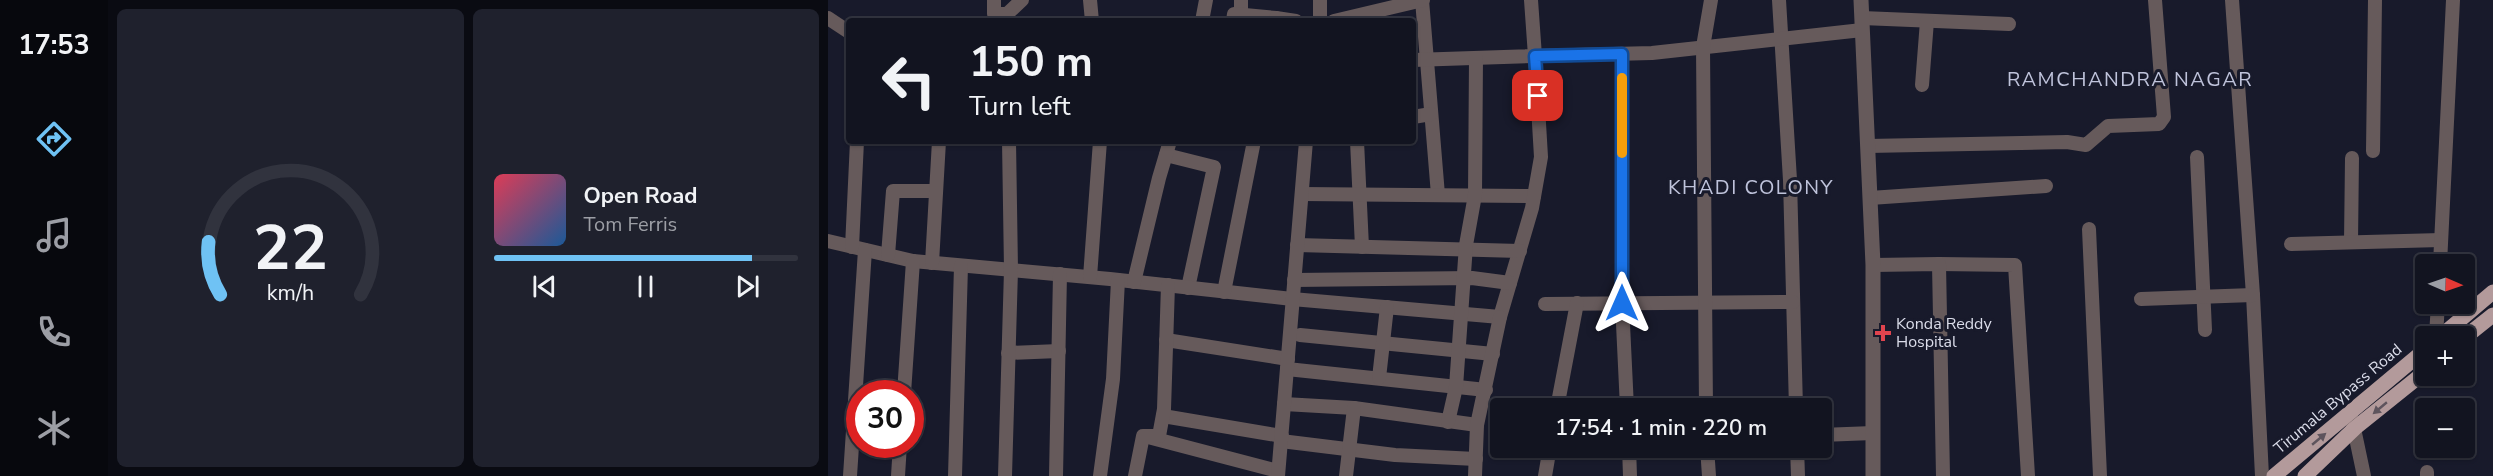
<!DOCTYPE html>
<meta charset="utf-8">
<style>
body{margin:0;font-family:"Nunito Sans",sans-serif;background:#1f212d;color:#f1f3f6;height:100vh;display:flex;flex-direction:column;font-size:22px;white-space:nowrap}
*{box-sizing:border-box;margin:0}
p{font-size:20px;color:#9c9ea5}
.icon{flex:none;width:33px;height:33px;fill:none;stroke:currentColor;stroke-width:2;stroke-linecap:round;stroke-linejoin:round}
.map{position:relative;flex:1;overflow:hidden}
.drawer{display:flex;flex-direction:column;gap:9px;padding:9px;background:#0a0b12;width:720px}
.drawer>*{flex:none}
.guide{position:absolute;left:18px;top:18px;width:570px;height:126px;border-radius:6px;box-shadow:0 2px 4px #0004,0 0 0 2px #31333e;background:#121420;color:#f1f3f6;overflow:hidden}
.needle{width:39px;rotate:92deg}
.controls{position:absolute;left:1587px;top:254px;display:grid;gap:12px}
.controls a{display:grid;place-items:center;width:60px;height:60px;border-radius:6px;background:#121420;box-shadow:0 2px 4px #0004,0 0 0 2px #31333e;font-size:30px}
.speed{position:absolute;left:18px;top:380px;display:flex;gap:12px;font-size:30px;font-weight:700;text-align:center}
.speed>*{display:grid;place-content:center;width:78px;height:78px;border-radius:50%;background:#121420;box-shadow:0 2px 4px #0004,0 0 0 2px #31333e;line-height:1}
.speed .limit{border:9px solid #d22;background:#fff;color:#111}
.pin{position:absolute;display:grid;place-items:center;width:51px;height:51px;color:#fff;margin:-26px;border-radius:12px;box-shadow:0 3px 9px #0006}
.me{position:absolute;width:66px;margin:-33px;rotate:0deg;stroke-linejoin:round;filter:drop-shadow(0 0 4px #0008)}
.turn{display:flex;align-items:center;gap:21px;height:126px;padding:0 24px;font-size:27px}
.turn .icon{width:78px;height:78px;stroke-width:2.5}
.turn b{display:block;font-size:42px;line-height:51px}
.drawer .tile{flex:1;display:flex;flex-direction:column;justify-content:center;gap:9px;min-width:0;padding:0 21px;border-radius:9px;background:#1f212d}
.drawer .dial{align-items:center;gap:0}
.dial svg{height:156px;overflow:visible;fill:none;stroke:#31333e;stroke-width:7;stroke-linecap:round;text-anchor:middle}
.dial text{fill:#f1f3f6;stroke:none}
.song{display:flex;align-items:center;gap:18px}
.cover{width:72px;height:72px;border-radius:9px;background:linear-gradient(135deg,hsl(350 70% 55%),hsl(210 70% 35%))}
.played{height:6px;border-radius:3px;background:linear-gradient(90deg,#6fc2f4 85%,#31333e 85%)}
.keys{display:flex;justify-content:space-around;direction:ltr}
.drawer .tiles{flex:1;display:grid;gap:9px;grid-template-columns:repeat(2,1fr)}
.trip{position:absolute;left:662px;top:398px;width:342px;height:60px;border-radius:6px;background:#121420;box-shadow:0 2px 4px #0004,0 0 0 2px #31333e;font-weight:600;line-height:60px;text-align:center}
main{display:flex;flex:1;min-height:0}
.menu{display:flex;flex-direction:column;width:108px;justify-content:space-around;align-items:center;background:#07080d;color:#9c9ea5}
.menu .icon{width:42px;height:42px}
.menu .active{color:#6fc2f4}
.menu b{font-size:27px;color:#f1f3f6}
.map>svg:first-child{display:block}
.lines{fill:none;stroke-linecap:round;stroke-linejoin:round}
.minor{stroke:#665a5b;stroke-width:14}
.tertiary{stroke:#665a5b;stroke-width:15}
.primary{stroke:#b39a9b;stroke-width:15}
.oneway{fill:#5e545d}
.route-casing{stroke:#114b97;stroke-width:15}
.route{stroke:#1a73e8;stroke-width:10}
.slow{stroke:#f59e0b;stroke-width:10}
.health-dot{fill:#e0444e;stroke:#181a2b;stroke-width:2}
.labels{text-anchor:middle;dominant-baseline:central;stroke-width:6;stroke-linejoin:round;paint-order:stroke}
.poi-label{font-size:16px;fill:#dbddea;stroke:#181a2b;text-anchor:start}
.street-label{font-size:16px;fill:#dbddea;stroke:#181a2b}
.quarter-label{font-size:20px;letter-spacing:1.5px;fill:#bfc3db;stroke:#181a2b}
</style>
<main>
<nav class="menu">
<b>17:53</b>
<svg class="icon active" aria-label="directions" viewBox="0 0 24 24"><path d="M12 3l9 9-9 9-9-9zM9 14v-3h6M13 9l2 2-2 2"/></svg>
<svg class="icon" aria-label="music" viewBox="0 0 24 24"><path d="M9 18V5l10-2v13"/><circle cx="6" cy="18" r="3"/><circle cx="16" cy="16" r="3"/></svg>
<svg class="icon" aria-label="phone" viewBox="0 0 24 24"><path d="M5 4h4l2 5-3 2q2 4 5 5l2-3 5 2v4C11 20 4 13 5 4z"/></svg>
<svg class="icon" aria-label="climate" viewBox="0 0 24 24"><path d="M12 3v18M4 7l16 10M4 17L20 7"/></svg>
</nav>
<section class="drawer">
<div class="tiles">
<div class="tile dial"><svg viewBox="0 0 100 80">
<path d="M14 69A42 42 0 1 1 86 69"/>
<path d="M14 69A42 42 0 0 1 8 42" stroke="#6fc2f4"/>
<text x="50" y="56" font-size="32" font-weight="700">22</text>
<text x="50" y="72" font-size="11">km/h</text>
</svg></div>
<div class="tile">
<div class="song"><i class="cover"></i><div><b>Open Road</b><p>Tom Ferris</p></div></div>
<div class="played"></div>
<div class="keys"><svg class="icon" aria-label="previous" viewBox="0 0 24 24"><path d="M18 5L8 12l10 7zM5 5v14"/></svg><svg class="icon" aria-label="pause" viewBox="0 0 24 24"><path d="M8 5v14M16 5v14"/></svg><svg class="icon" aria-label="next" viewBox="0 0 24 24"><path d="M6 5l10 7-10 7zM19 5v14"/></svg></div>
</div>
</div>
</section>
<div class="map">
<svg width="1665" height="476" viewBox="0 0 1665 476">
<rect width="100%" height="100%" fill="#181a2b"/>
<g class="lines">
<g class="minor">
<polyline points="166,0 166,14 179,14 194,0"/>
<polyline points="262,0 264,21"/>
<polyline points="492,0 492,21"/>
<polyline points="594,0 610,195"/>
<polyline points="951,0 962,180 968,408"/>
<polyline points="1404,0 1425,295 1434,476"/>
<polyline points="413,16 413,0"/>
<polyline points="0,18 21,32"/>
<polyline points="1034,18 1181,24"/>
<polyline points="374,21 378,0"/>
<polyline points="405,21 406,14 448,18"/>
<polyline points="447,21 448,18 468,21"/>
<polyline points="506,21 595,0"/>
<polyline points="794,54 794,303 799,408"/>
<polyline points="585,60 707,56 703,0"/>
<polyline points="1094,85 1099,21"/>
<polyline points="585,117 603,114"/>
<polyline points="529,141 534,247"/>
<polyline points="1040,146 1239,142 1258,145 1280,126 1331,124 1336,117 1327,0"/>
<polyline points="1545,151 1547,0"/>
<polyline points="338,155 386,167 360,288"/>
<polyline points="1369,157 1377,330"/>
<polyline points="474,194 706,196"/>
<polyline points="1042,198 1218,186"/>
<polyline points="1261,229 1272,476"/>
<polyline points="0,241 85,261 282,279 464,299 672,317 704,208 713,157 707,56 824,53 1034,30"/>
<polyline points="1523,242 1524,158"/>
<polyline points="1463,244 1613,240"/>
<polyline points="469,245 692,251"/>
<polyline points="24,247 29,141"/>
<polyline points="60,255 65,191 108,191"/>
<polyline points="104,263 111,141"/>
<polyline points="1111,264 1187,265 1200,476"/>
<polyline points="1612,264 1625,0"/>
<polyline points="1045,265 1111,264 1115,476"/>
<polyline points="262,277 272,141"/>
<polyline points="466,280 644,278 682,283"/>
<polyline points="306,282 331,178 342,141"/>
<polyline points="396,292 426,141"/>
<polyline points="1313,299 1425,295"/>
<polyline points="717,304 965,302"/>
<polyline points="472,335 665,354"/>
<polyline points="1608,336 1610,303"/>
<polyline points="338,340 460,359"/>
<polyline points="180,353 231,351"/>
<polyline points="459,369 658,390"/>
<polyline points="551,378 559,307"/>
<polyline points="76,393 85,261"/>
<polyline points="456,404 526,408 649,425"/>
<polyline points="729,408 749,303"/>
<polyline points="878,408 875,47 883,0"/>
<polyline points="335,416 454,436"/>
<polyline points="1524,419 1536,476"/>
<polyline points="620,422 628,387 638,245 647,195 648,58"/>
<polyline points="993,435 1045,433"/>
<polyline points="320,437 450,471"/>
<polyline points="453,441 567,455 648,459"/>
<polyline points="801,447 802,476"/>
<polyline points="879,447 881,476"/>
<polyline points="969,447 970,476"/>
<polyline points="1599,472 1599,476"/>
<polyline points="22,476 37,250"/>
<polyline points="70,476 72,444"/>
<polyline points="127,476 133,266"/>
<polyline points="177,476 183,270 181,141"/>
<polyline points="228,476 232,274"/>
<polyline points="272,476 285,379 290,280"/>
<polyline points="307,476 315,436 331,436 336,409 340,285"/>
<polyline points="450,476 478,141"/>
<polyline points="518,476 526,408"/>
<polyline points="647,476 649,425 672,317"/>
<polyline points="717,476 722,447"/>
</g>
<polyline class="tertiary" points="1033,0 1045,265 1045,476"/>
<g class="primary">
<polyline points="1613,336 1665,292"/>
<polyline points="1636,338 1665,315"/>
<polyline points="1446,476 1598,349"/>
<polyline points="1477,476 1527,428 1598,371"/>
</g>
</g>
<defs><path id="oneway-solid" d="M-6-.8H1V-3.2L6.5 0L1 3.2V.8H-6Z" transform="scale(1.5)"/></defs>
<g class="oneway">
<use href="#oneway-solid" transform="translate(1552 408) rotate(140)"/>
<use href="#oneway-solid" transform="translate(1491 439) rotate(-40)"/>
</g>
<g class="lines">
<g class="route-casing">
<polyline id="route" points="710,96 707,56 794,54 794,303"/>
</g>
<use href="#route" class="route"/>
<polyline class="slow" points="794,78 794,153"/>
</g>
<path class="health-dot" d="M1052 324h6v6h6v6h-6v6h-6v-6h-6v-6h6z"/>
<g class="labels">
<g class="poi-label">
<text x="1068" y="324">Konda Reddy<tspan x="1068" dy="18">Hospital</tspan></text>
</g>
<g class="street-label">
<text transform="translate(1510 399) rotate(-40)">Tirumala Bypass Road</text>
</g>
<g class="quarter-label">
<text x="1302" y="79">RAMCHANDRA NAGAR</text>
<text x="923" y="187">KHADI COLONY</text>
</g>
</g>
</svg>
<div class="controls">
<a><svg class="needle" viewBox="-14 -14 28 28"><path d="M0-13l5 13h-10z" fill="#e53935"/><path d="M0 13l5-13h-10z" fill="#9c9ea5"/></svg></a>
<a>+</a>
<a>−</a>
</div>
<div class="speed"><div class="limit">30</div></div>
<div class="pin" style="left:710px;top:96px;background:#d93025"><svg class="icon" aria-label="arrive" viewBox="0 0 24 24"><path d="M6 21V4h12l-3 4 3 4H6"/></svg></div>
<svg class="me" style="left:794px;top:303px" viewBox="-20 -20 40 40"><path d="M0-17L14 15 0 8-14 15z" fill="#1a73e8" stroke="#fff" stroke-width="4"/></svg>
<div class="trip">17:54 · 1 min · 220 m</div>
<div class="guide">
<div class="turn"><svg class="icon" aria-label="left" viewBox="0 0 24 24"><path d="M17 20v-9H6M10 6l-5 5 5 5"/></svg><div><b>150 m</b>Turn left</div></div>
</div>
</div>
</main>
